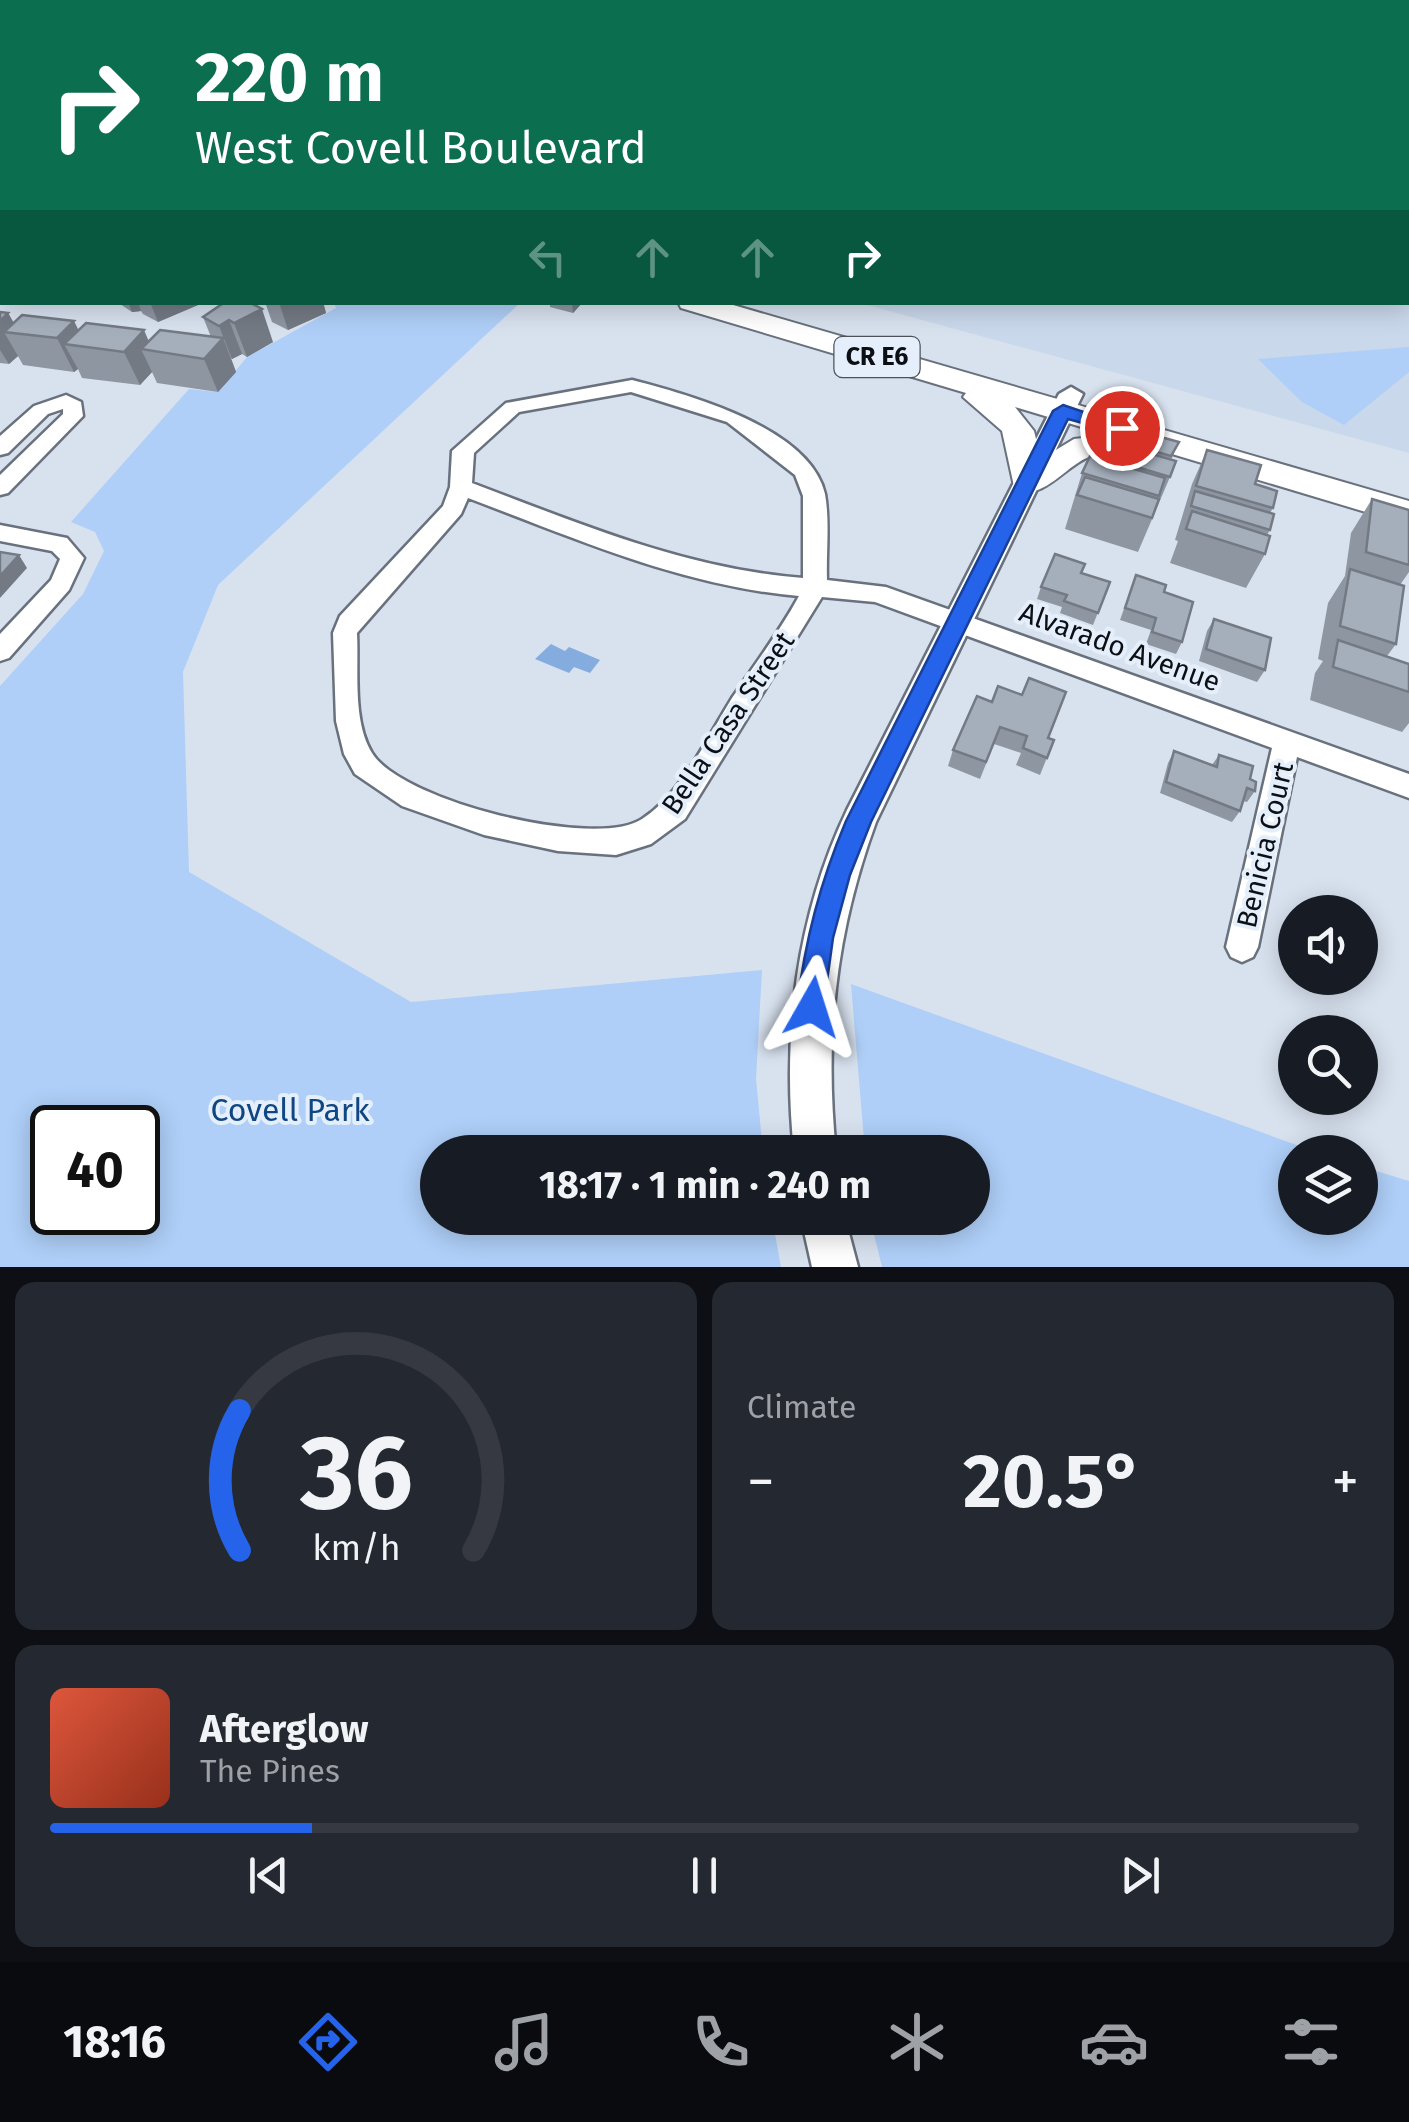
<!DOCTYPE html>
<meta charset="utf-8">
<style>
body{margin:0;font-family:"Fira Sans",sans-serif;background:#242831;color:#f1f3f6;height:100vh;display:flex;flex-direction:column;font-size:38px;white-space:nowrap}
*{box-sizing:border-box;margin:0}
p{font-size:32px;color:#9ea1a6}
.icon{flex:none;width:55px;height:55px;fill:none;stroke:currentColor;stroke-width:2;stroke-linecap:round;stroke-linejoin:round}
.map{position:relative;height:1267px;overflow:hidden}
.sheet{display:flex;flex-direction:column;gap:15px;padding:15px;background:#0d0f14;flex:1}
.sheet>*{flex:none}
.guide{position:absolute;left:0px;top:0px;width:1410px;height:305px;box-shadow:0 5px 25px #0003;background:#0b6e4f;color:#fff;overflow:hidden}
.tools{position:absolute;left:1278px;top:895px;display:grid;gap:20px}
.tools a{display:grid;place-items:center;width:100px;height:100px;border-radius:50%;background:#171b24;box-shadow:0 5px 25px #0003;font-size:50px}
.speed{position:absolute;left:30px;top:1105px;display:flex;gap:20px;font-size:50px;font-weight:700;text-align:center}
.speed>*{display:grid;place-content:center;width:130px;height:130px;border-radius:50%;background:#171b24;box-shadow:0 5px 25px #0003;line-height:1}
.speed .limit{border:5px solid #111;border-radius:15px;background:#fff;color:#111}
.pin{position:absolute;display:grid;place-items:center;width:85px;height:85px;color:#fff;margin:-42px;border:5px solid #fff;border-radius:50%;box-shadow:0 2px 10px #0007}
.me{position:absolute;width:110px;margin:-55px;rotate:6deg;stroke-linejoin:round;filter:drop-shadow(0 0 8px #0008)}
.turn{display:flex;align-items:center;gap:35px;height:210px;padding:0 30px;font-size:45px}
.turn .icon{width:130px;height:130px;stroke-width:2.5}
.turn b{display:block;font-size:70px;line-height:85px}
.lanes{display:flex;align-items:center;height:95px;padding:0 30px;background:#0003;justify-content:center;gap:50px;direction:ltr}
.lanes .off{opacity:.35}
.big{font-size:75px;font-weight:700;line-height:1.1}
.sheet .widget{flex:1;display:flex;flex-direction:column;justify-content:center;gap:15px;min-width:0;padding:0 35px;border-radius:20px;background:#242831}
.sheet .dial{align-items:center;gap:0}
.dial svg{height:260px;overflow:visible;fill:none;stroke:#363941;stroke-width:7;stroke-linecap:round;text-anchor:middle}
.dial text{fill:#f1f3f6;stroke:none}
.song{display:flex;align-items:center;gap:30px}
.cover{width:120px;height:120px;border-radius:15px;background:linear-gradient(135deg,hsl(10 70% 55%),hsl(10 70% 35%))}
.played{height:10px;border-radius:5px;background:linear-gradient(90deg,#2563eb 20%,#363941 20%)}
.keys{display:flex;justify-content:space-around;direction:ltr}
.heat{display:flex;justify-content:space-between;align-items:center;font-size:55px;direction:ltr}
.sheet .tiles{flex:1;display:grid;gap:15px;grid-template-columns:1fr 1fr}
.widget:last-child{grid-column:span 2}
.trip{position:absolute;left:420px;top:1135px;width:570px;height:100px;border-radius:50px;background:#171b24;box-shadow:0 5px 25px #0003;font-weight:700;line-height:100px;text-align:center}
.tabs{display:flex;height:160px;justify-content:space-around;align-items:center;background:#090b0e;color:#9ea1a6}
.tabs .icon{width:70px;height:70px}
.tabs .on{color:#2563eb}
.tabs b{font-size:45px;color:#f1f3f6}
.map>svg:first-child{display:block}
.built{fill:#c9d8eb}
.green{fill:#afcff8;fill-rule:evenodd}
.water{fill:#84acdf}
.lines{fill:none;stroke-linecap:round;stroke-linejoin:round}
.minor-casing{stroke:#68717d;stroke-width:5}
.tertiary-casing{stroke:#68717d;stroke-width:5}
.primary-casing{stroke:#68717d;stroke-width:4}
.minor{fill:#fff;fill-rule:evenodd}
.tertiary{fill:#fff;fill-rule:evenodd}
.primary{fill:#fff;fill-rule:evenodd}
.wall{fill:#8e96a2}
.shaded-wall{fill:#747a84}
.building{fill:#a5afbc;stroke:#747a84;stroke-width:2.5}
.route{fill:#2563eb;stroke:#184099;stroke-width:2.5}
.labels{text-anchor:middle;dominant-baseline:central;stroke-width:8;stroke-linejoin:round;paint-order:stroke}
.shield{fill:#e5effc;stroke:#4d5259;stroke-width:2.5}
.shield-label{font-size:25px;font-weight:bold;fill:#0c0f13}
.street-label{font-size:28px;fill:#0c0f13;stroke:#e5effc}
.near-park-label{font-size:32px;fill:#104783;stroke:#e5effc}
</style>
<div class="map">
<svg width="1409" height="1267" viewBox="0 0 1409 1267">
<rect width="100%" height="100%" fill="#d8e2ef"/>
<polygon class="built" points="879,0 1409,0 1409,453 860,303 1408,302 1408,2 877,2"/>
<g class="green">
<polygon points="266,0 879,0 263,2"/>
<path d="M334,303H520L218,585L183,672L189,872L411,1002L762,970L756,1079L763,1152H438V1218H772L781,1267H0V686L83,594L104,551L95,532L71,522L189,389L218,392L247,357L336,308ZM52,1128H138V1212H52Z"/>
<polygon points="1409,347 1409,372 1344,425 1302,402 1258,359"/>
<polygon points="851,984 1316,1152 1295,1152 1295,1218 1360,1218 1360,1166 1409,1181 1409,1267 882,1267 870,1218 972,1218 972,1152 865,1152"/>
</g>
<polygon class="water" points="551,644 565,651 569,647 600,660 590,673 574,667 569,673 535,659"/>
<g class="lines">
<g class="minor-casing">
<g id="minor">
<path d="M632,380C690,395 810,428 825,494C830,521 826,553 827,580L886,587L1409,774V798L1297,757L1258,947L1253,957L1242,962L1231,957L1226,947L1272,748L875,602L822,597L685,819L651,844L616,855L558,851L484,835L402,806L355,774L344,754L336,721L333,633L340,616L443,506L450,487L452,451L506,403ZM631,392L727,422L795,475L803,496V578C686,569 581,524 472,483L474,453L519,412ZM468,498C577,539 682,586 799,596C780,631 755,664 732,698C707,738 682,793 642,819C596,850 401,801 372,753C352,721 359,669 357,633L461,514Z"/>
<polygon points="66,395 81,402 83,416 8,493 0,495 0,475 63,414 63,409 48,414 8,453 0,455 0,436 34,406"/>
<polygon points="0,525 67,538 84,558 69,590 9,658 0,661 0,634 51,580 60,559 52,551 0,541"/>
</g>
</g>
<g class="tertiary-casing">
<g id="tertiary">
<path d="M1071,387L1083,394L876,822C836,931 824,1036 836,1152H794C782,1036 796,917 847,810L1059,394Z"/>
<polygon points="801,1218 845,1218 858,1267 812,1267"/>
</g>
</g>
<g class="primary-casing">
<g id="primary">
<rect x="0" y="78" width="2" height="13"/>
<path d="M678,302H723L1409,501V525L1152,448C1134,460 1111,449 1091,456C1064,466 1047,499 1015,491L1002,431L963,397L966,393L681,308ZM1015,407L1108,435L1074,439L1041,459L1034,431Z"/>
</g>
</g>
<use href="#minor" class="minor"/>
<use href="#tertiary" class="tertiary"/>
<use href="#primary" class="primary"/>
</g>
<g class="wall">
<rect x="791" y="0" width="58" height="2"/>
<polygon points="1049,0 1150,0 1148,2 1049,2"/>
<rect x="1408" y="28" width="1" height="67"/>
<polygon points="0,134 2,135 2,228 0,227 0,187 2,188 0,183"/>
<polygon points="117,302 197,302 198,305 158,322 143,314 141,311 132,312"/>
<polygon points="225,302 273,342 247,357 242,354 232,359 231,358 236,372 218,392 157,383 152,372 140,385 82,378 78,369 74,372 23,365 18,356 9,364 0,363 0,312 8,313 14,323 79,330 149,341 211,337 203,317"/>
<polygon points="265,302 323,302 326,313 288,330 272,322"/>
<polygon points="550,302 583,302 573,313 550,307"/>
<polygon points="1132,429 1179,442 1171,460 1170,477 1138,552 1065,529 1082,473 1096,458 1103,440 1126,446"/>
<polygon points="1207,450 1255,484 1273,508 1270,513 1270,530 1267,535 1265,554 1246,588 1170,563 1178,541 1175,540 1192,484"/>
<polygon points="1372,499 1409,510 1409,572 1400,585 1396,644 1387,656 1409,664 1409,723 1402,732 1310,700 1315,673 1323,661 1318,659 1328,603 1345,576 1351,533"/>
<polygon points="1081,573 1110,582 1093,625 1060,613 1062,607 1037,599 1041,587"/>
<polygon points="1136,575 1164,592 1182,642 1176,654 1146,644 1151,630 1120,620"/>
<polygon points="1214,619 1265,670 1257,682 1199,661 1207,631"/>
<polygon points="977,696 1054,740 1040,775 1016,765 1021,753 994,744 980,779 948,766 953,750"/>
<polygon points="1174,751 1212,765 1219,755 1250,779 1255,791 1247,802 1243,801 1240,811 1232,822 1160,793 1168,763"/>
</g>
<g class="shaded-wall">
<polygon points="811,0 849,0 849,2 810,2"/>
<polygon points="2,142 2,178 0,177 0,143"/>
<polygon points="2,191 2,224 0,219 0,192"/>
<polygon points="2,248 2,285 0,281 0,249"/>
<polygon points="128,302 138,302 141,311 132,312"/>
<polygon points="150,302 197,302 198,305 158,322"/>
<polygon points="279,302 323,302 326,313 288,330"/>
<polygon points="572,302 583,302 573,313"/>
<polygon points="262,309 273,342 247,357 234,323"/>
<polygon points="8,313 20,334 4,332 18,356 9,364 0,350 0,321"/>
<polygon points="229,320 242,354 232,359 219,326"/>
<polygon points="74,321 87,347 64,344 78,369 74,372 57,338"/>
<polygon points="144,330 153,351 141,349 152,372 140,385 124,352"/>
<polygon points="223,338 236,372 218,392 204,359"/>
<polygon points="19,555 27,568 0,598 0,576"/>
</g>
<g class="building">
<polygon points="1073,0 1144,0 1142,2 1088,2"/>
<polygon points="1160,0 1226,0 1225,2 1198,2 1191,0 1190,2 1158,2"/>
<polygon points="1282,0 1403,0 1402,2 1281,2"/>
<rect x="1408" y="44" width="1" height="35"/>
<polygon points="225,302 249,302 262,309 234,323 229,320 219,326 203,317"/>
<polygon points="0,312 8,313 0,321"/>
<polygon points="22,315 74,321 57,338 4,332"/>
<polygon points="86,323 144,330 124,352 64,344"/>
<polygon points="160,330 223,338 204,359 141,349"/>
<polygon points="1132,429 1179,442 1171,456 1128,444"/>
<polygon points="1103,440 1176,461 1170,477 1097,455"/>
<polygon points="1207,450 1261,465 1255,484 1277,491 1273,508 1196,486"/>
<polygon points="1090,456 1165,478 1159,496 1082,473"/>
<polygon points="1085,477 1159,499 1152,518 1077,495"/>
<polygon points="1195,491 1274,514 1270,530 1191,506"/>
<polygon points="1372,499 1409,510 1409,565 1366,552"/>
<polygon points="1192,511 1270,536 1265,554 1186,529"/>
<polygon points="0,552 19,555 0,576"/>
<polygon points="1055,554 1085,564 1081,573 1110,582 1098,613 1064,601 1067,595 1041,587"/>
<polygon points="1350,569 1404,586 1396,644 1340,626"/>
<polygon points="1136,575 1166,585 1164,592 1193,602 1182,642 1152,632 1156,618 1125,608"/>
<polygon points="1214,619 1271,638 1265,670 1206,649"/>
<polygon points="1338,640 1409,664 1409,692 1333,667"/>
<polygon points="1029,678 1066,692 1048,738 1054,740 1047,758 1023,748 1027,736 1000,727 986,762 953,750 977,696 992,702 998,686 1022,695"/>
<polygon points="1174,751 1217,767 1219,755 1253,766 1250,779 1256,782 1255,791 1247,788 1240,811 1166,782"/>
</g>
<path class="route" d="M1063,405L1131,428L1122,434L1068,419L871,822L850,875L833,938L822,1017L812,1021L801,1017L797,1007C805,940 820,883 846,821L1053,411Z"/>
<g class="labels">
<rect class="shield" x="834.5" y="337" width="85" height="40" rx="8"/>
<g class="shield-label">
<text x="877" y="357">CR E6</text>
</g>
<g class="street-label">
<text transform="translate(1120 647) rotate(20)">Alvarado Avenue</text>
<text transform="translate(728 723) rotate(-56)">Bella Casa Street</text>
<text transform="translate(1265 845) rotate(-77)">Benicia Court</text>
</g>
<g class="near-park-label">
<text x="290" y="1110">Covell Park</text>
</g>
</g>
</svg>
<div class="tools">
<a><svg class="icon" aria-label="sound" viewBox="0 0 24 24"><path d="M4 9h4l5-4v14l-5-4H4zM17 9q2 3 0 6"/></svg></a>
<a><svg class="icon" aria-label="search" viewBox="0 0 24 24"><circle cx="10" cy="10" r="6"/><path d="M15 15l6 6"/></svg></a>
<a><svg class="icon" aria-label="layers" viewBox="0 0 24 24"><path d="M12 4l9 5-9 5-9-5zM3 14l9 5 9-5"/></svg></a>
</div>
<div class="speed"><div class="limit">40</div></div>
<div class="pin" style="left:1122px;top:428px;background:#d93025"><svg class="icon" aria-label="arrive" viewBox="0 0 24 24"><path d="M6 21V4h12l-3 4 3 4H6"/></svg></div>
<svg class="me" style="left:812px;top:1007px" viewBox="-20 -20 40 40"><path d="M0-17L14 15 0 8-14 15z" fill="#2563eb" stroke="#fff" stroke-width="4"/></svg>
<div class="trip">18:17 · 1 min · 240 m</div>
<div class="guide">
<div class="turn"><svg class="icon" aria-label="right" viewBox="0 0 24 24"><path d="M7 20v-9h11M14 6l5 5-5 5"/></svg><div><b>220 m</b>West Covell Boulevard</div></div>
<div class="lanes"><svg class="icon off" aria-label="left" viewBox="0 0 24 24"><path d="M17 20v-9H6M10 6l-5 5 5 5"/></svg><svg class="icon off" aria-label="ahead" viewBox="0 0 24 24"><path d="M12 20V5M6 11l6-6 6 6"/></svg><svg class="icon off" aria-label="ahead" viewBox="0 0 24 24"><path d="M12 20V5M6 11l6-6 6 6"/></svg><svg class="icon" aria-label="right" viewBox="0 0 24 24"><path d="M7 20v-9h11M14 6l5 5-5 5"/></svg></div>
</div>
</div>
<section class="sheet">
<div class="tiles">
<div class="widget dial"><svg viewBox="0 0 100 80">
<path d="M14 69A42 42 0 1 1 86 69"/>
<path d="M14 69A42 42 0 0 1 14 26" stroke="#2563eb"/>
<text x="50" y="56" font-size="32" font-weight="700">36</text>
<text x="50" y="72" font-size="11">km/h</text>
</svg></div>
<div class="widget"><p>Climate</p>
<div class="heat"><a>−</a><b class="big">20.5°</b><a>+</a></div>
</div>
<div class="widget">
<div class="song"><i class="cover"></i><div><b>Afterglow</b><p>The Pines</p></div></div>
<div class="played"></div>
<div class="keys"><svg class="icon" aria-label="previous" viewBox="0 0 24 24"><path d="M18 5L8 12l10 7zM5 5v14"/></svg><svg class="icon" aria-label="pause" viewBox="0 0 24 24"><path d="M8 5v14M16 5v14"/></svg><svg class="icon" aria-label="next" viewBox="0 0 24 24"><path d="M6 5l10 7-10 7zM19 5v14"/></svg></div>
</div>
</div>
</section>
<nav class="tabs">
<b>18:16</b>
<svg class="icon on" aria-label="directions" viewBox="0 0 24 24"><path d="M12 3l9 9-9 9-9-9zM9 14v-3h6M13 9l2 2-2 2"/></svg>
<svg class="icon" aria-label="music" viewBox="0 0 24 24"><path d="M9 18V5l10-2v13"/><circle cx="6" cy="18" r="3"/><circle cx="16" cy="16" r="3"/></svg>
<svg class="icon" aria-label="phone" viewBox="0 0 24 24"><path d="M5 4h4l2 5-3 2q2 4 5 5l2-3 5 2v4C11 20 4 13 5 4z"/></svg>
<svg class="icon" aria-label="climate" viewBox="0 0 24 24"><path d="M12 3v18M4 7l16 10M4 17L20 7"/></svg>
<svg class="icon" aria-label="car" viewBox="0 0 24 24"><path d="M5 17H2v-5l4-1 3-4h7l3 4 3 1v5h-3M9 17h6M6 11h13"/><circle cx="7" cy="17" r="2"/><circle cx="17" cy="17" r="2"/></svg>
<svg class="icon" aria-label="filters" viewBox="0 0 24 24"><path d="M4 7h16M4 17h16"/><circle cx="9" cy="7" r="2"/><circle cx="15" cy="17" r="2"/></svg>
</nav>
